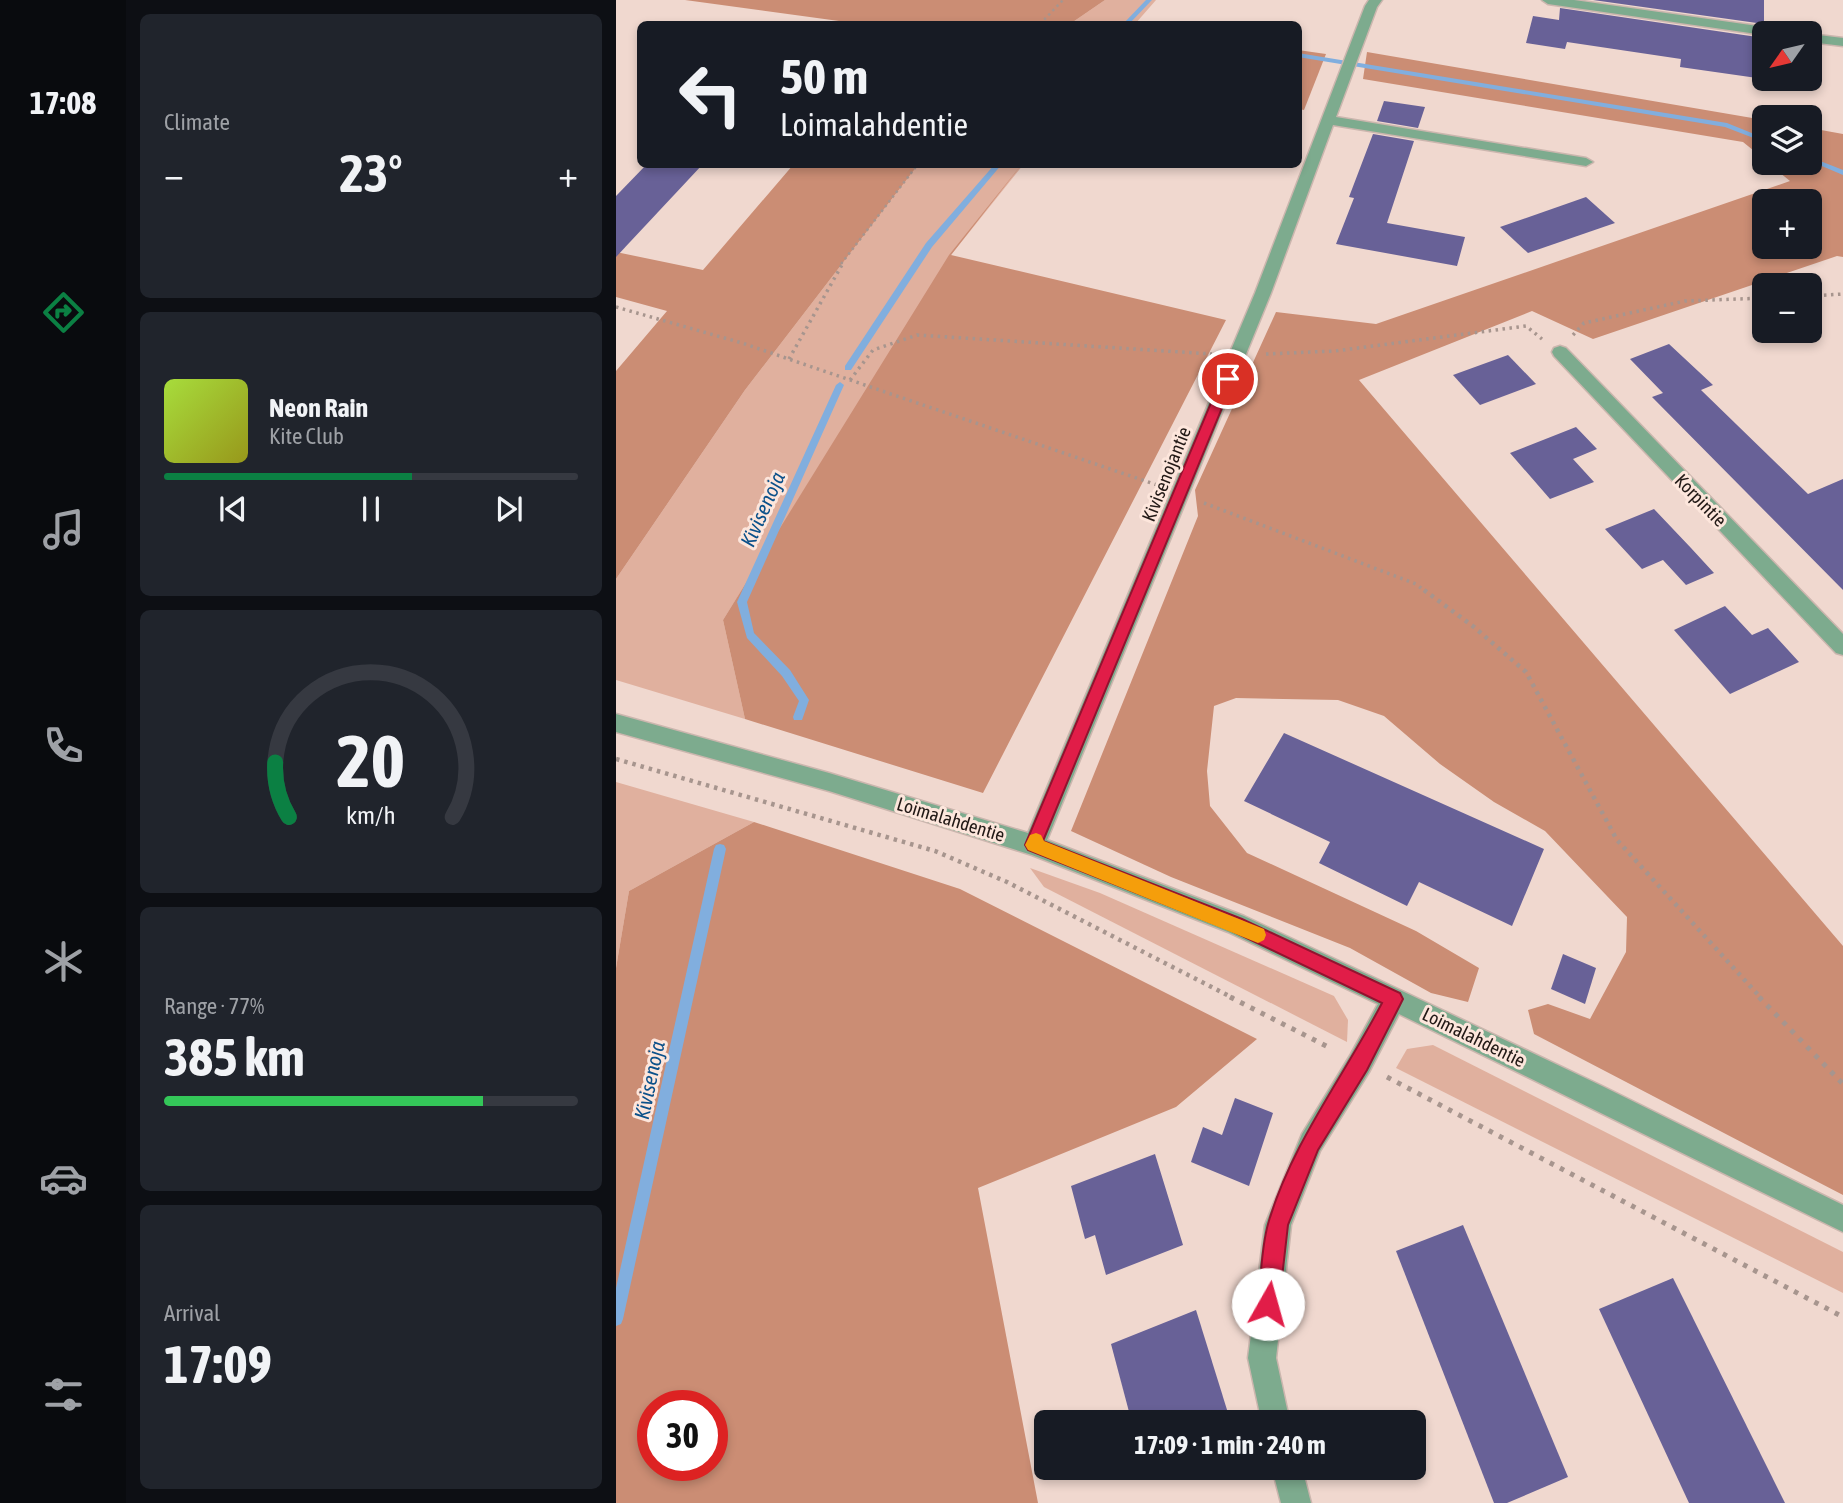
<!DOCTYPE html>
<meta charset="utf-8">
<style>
body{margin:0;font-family:"Asap Condensed",sans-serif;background:#20242c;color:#f1f3f6;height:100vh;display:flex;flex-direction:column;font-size:26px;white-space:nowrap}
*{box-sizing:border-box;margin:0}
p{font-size:23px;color:#9ea1a6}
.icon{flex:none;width:38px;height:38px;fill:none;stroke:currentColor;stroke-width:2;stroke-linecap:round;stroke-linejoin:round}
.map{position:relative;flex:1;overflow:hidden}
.panel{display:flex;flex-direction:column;gap:14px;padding:14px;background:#0d0f14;width:490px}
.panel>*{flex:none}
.hud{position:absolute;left:21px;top:21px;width:665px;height:147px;border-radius:10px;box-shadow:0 4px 10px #0003;background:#171b24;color:#f1f3f6;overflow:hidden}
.needle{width:46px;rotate:236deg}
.buttons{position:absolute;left:1136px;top:21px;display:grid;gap:14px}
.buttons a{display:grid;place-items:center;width:70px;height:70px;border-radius:10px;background:#171b24;box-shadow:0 4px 10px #0003;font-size:35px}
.speed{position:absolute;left:21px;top:1390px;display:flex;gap:14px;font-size:35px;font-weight:700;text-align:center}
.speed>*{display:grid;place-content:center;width:91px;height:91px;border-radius:50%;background:#171b24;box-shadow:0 4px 10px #0003;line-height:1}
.speed .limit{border:10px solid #d22;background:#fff;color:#111}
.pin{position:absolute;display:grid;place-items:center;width:60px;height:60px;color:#fff;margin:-30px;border:4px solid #fff;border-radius:50%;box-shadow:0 2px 7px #0007}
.me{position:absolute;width:77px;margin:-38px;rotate:7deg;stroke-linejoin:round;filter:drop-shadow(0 0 5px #0008)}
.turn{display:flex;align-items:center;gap:24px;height:147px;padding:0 28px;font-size:32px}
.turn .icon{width:91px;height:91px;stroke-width:2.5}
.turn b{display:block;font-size:49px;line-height:60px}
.big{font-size:52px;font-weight:700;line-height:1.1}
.panel .card{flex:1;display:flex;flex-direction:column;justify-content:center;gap:10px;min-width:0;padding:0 24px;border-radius:10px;background:#20242c}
.panel .dial{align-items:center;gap:0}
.dial svg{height:182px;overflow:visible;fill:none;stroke:#363941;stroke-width:7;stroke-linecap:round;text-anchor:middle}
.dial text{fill:#f1f3f6;stroke:none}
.song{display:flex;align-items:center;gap:21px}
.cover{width:84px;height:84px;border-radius:10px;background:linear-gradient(135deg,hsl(80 70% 55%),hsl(60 70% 35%))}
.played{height:7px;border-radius:4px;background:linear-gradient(90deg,#0b8043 60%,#363941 60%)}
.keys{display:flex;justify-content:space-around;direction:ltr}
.heat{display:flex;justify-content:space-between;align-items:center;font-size:38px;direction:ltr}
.charge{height:10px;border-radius:5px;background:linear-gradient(90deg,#34c759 77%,#363941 0)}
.trip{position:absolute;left:418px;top:1410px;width:392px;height:70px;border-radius:10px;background:#171b24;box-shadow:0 4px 10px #0003;font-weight:700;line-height:70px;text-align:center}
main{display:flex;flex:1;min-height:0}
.menu{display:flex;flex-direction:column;width:126px;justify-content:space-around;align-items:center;background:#090b0e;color:#9ea1a6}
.menu .icon{width:49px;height:49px}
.menu .current{color:#0b8043}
.menu b{font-size:32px;color:#f1f3f6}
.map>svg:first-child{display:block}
.green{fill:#e0b09e}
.forest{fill:#cb8d74;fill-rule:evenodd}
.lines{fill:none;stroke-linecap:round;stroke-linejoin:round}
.stream{fill:#81aede;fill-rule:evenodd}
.building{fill:#686197}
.minor-casing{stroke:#cbb6ae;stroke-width:3}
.path-far3{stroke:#a7958e;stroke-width:2.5;stroke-dasharray:2.5 3.5;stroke-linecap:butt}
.path-far2{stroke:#a7958e;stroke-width:3.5;stroke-dasharray:2.5 4.5;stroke-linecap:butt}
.path-far1{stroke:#a7958e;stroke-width:4.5;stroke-dasharray:3.5 5;stroke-linecap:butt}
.path{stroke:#a7958e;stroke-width:5;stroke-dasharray:4.5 7;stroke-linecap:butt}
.minor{fill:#7dab8e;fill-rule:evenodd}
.route{fill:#e11d48;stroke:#92132f;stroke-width:2}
.slow{fill:#f59e0b}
.labels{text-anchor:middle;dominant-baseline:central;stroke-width:6;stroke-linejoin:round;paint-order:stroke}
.street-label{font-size:19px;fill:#221916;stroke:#fde6dc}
.water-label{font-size:21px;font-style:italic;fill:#0c518a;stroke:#fde6dc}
</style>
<main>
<nav class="menu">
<b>17:08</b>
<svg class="icon current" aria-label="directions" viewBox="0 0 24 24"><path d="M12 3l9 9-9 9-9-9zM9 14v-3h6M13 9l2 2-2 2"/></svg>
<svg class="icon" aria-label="music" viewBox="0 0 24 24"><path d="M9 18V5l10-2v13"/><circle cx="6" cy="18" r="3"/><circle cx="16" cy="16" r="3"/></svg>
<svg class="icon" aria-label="phone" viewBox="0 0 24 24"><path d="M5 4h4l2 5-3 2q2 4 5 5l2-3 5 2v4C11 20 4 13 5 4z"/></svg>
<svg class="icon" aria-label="climate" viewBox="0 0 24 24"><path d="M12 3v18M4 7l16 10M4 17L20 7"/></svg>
<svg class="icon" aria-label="car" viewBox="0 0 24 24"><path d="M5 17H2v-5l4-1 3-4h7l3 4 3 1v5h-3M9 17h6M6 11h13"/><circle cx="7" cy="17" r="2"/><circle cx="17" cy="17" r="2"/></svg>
<svg class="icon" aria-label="filters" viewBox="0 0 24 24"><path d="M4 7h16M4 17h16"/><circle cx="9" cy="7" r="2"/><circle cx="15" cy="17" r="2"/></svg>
</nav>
<section class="panel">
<div class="card"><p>Climate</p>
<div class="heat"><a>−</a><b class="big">23°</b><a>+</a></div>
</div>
<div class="card">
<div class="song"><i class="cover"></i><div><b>Neon Rain</b><p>Kite Club</p></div></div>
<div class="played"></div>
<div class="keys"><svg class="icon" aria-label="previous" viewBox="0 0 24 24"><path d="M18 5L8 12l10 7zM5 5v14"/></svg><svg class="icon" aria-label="pause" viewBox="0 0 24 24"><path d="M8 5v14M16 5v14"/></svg><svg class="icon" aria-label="next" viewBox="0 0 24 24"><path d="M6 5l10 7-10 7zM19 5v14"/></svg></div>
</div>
<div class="card dial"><svg viewBox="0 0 100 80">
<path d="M14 69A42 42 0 1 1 86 69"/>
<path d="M14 69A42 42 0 0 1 8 45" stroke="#0b8043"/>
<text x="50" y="56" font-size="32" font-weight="700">20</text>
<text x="50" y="72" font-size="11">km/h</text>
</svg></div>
<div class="card"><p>Range · 77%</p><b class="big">385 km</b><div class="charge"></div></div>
<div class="card"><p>Arrival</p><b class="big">17:09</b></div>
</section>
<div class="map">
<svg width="1227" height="1503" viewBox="0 0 1227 1503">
<rect width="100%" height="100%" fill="#f0d8cf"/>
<g class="green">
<polygon points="489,0 540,0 519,24 454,24"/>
<polygon points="302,165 407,165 335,255 107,620 129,719 0,680 0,579 129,390"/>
<polygon points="0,782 138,822 13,891 0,968"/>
<polygon points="414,868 484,893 718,996 732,1020 731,1042 428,887"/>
<polygon points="817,1045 1227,1252 1227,1293 780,1068 791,1049"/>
</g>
<g class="forest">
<polygon points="69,0 489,0 454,24 245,24"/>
<polygon points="682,50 710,54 688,110 683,109"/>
<polygon points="751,52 1148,120 1148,159 1127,142 747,79"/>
<path d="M1194,128L1227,134V257L1221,256L977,339L916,311L743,380L1227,946V1195L918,1034L912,1010L932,1004L974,1019L1010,952L1011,917L929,831L878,802L824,764L768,716L722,700L620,698L598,706L591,771L594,806L631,853L800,931L863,968L852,1002L815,993L734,948L555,877L455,831L582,516L579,490L660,312L760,324L1174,181L1152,163H1194ZM1194,201V247H1148V201Z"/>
<polygon points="406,164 335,255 610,320 367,793 129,719 107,620 333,255"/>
<polygon points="177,165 302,165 129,390 0,579 0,371 51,311 0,297 0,252 87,270"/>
<path d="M138,822L344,889L641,1039L560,1107L362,1188L422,1503H0V968L13,891ZM37,1405H96V1465H37Z"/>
</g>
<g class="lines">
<g class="stream">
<polygon points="530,0 536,0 513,24 507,24"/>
<polygon points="682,53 1111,123 1148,138 1148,142 1109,127 682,57"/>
<polygon points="1194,157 1227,170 1227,175 1194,161"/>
<polygon points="379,164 386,164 316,247 235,370 229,370 229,366 310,243"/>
<polygon points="224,382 228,385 131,602 138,633 174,670 193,700 186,720 178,720 177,717 183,701 166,676 131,638 121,602 220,385"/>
<polygon points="104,844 108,845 110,849 7,1319 5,1324 0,1326 0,1288 98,849 100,845"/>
</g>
</g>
<g class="building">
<polygon points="977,0 1148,0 1148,24"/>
<polygon points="944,8 1148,38 1148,79 1064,67 1065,59 951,42 949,49 910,43 917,16 943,20"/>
<polygon points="768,101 809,107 802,128 761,121"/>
<polygon points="757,134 798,141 771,223 849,237 841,266 720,244 738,198 733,197"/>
<polygon points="31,164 87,164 0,257 0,196"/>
<polygon points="970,197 999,223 912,253 884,227"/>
<polygon points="1053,344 1097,385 1085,390 1192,494 1227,479 1227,590 1036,397 1047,393 1014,359"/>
<polygon points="892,355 920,384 864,405 837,375"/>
<polygon points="960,427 981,449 957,459 978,482 934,499 894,453"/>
<polygon points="1038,509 1075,548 1098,573 1070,585 1047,560 1026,569 989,529"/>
<polygon points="1109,606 1136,635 1152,628 1183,662 1114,694 1058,630"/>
<polygon points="668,733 928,849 896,926 803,882 791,906 703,863 714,842 628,801"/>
<polygon points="947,954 980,968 969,1004 935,989"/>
<polygon points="619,1098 657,1113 633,1186 575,1162 587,1127 606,1135"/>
<polygon points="539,1154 567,1245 490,1275 479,1235 469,1239 455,1186"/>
<polygon points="847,1225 952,1477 891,1503 878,1503 780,1251"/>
<polygon points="1057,1278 1169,1503 1073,1503 983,1309"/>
<polygon points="580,1310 612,1413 588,1423 516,1423 495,1344"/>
</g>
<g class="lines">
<g class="minor-casing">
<g id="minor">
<polygon points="753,0 766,0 761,7 720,117 970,158 977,162 970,166 717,125 655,293 431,840 628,916 986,1086 1227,1205 1227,1232 783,1014 753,1072 704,1151 675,1225 660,1358 674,1423 646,1423 632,1358 649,1225 686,1134 735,1054 762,1004 612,932 416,855 213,791 0,732 0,714 213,773 412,833 639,293 749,6"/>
<polygon points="926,0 958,0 1163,29 1169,33 1148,35 932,4"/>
<polygon points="1194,34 1227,38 1227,46 1194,42"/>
<polygon points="944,346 950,348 1227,634 1227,655 1220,653 938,356 936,352 938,348"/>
<polygon points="656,1468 686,1468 695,1503 665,1503"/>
</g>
</g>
<g class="path-far3">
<polyline points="424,24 447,0"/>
<polyline points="225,264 302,164"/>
</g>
<g class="path-far2">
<polyline points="1194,296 1227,294"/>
<polyline points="0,307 126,343 541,485"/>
<polyline points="957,335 968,323 1069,301 1148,298"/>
<polyline points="650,354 719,351 910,326 926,339"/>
<polyline points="173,359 227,263"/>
<polyline points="234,380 257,350 301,335 596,354"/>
<polyline points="588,503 800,584 810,592"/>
</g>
<g class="path-far1">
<polyline points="808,590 858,627 910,672 1001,840 1145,998"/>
<polyline points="0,759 319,851 391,882 617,998"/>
</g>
<g class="path">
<polyline points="614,997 716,1049"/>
<polyline points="1143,997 1227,1084"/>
<polyline points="771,1077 1227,1317"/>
</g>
<use href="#minor" class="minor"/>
</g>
<path class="route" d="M612,374L618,379L427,841L626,919L784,993L787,999L784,1005L751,1070L702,1150L672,1225L663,1304L660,1312L652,1315L645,1312L642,1304C645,1279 645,1249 652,1224C675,1144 728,1076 766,1003L614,930L412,850L409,845L605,379Z"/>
<polygon class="slow" points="420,833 425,835 428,841 648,929 650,935 648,940 642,943 412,850 409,845 414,835"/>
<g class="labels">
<g class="street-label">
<text transform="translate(550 474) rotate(-68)">Kivisenojantie</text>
<text transform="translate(1085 500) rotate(46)">Korpintie</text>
<text transform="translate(335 819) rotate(17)">Loimalahdentie</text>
<text transform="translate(858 1037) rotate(26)">Loimalahdentie</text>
</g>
<g class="water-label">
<text transform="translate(146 509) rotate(-66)">Kivisenoja</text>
<text transform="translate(33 1080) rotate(-78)">Kivisenoja</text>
</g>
</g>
</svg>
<div class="buttons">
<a><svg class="needle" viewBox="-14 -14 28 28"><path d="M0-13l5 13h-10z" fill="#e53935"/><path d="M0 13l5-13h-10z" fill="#9ea1a6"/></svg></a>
<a><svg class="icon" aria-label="layers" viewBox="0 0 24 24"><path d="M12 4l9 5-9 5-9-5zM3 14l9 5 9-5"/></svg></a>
<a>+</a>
<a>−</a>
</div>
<div class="speed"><div class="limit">30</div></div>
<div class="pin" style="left:612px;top:379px;background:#d93025"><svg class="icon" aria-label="arrive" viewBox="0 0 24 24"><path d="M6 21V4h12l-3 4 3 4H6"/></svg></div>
<svg class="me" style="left:652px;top:1304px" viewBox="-20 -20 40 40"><circle r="19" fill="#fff"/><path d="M0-13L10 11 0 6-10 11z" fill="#e11d48"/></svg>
<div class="trip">17:09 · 1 min · 240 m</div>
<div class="hud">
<div class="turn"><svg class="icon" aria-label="left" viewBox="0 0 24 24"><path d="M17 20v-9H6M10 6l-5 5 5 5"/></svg><div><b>50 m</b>Loimalahdentie</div></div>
</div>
</div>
</main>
